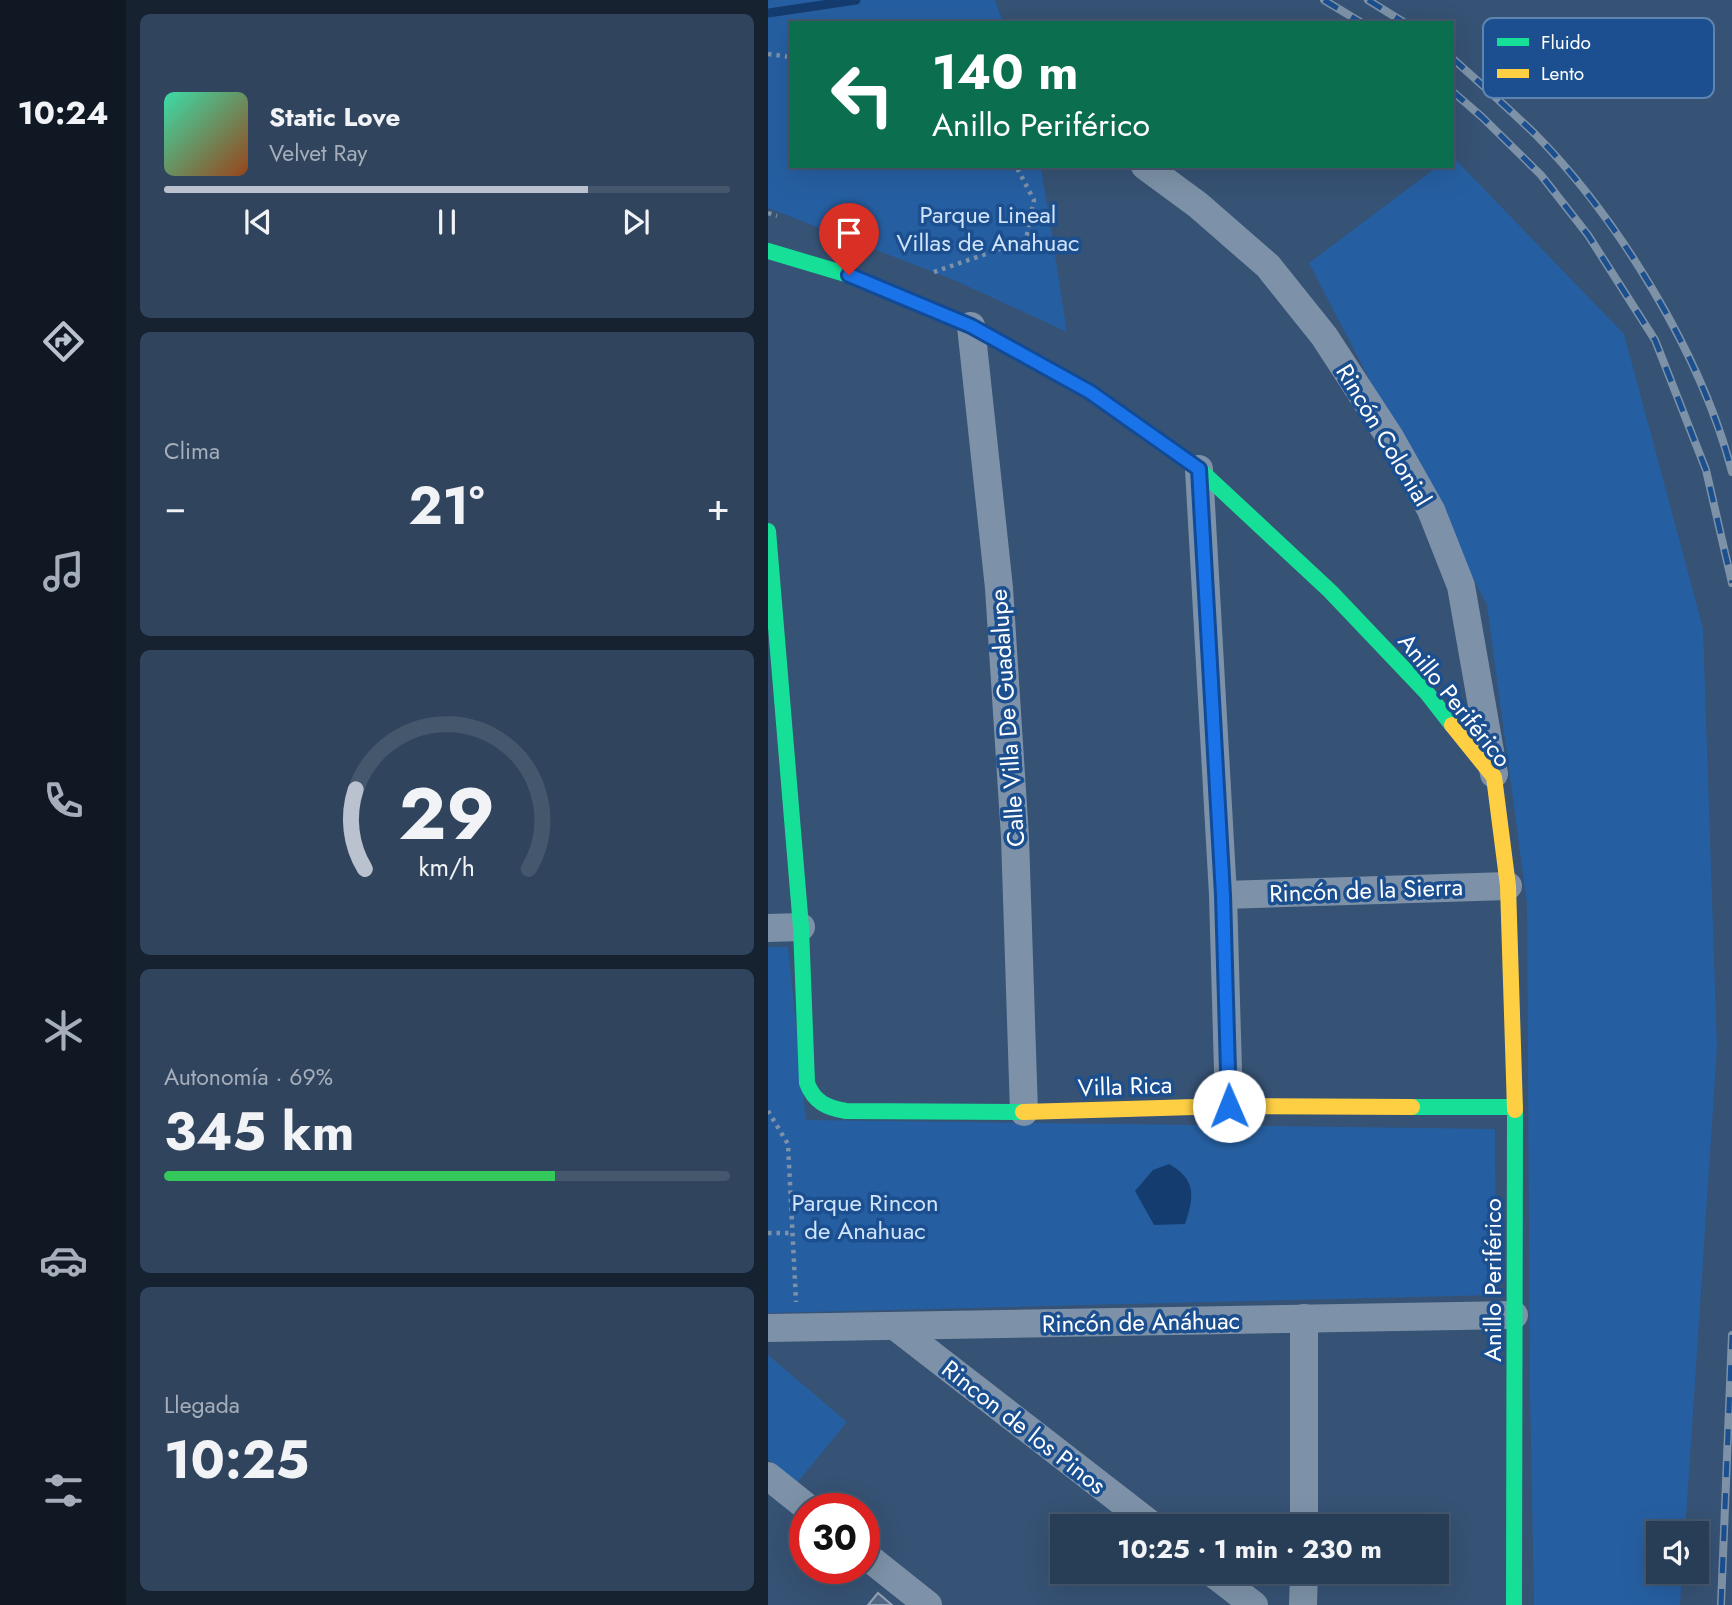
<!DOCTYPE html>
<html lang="es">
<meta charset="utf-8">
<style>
body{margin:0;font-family:Jost,sans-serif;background:#30455d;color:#f1f3f6;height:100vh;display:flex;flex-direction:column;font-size:26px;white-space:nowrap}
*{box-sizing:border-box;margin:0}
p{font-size:23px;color:#a5aeba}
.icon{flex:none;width:38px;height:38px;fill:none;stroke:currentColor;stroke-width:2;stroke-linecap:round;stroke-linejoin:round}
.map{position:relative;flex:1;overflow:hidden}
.sheet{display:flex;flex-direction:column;gap:14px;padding:14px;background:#162230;width:642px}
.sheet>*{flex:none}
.guide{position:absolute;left:21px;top:21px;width:665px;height:147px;border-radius:0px;box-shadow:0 7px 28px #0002,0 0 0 2px #44576d;background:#0b6e4f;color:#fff;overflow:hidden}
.fabs{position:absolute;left:878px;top:1521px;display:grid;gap:14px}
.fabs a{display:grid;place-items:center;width:63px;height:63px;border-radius:0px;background:#283e57;box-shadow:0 7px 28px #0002,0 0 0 2px #44576d;font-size:35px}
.speed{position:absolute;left:21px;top:1493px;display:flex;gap:14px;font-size:35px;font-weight:700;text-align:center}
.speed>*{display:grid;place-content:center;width:91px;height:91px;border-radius:50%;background:#283e57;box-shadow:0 7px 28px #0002,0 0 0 2px #44576d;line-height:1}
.speed .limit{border:10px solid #d22;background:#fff;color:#111}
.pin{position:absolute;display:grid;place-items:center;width:60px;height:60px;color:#fff;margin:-72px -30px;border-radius:50% 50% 50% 0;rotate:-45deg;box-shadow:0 0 7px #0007}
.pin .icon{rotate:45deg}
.me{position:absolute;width:77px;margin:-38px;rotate:359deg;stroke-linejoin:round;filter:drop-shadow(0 0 5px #0008)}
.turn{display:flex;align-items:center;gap:24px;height:147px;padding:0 28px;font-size:32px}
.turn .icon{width:91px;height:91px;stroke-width:2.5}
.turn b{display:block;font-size:49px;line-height:60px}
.big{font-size:52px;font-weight:700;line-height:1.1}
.sheet .card{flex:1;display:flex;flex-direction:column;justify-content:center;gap:10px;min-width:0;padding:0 24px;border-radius:10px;background:#30455d}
.sheet .dial{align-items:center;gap:0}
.dial svg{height:182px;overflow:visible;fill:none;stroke:#44576d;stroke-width:7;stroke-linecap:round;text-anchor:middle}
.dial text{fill:#f1f3f6;stroke:none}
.song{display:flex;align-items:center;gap:21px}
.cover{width:84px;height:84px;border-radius:10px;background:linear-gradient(135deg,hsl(160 70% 55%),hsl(20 70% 35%))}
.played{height:7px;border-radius:4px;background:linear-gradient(90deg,#b9c2ce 75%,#44576d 75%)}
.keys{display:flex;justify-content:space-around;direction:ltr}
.heat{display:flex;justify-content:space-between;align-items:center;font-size:38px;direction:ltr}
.charge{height:10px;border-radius:5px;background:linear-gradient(90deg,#34c759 69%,#44576d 0)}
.trip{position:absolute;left:282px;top:1514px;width:399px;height:70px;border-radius:0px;background:#283e57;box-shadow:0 7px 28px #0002,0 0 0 2px #44576d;font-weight:700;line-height:70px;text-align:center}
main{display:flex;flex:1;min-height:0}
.menu{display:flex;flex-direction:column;width:126px;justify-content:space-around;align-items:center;background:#101923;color:#a5aeba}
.menu .icon{width:49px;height:49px}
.menu .on{color:#b9c2ce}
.menu b{font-size:32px;color:#f1f3f6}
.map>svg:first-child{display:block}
.green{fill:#265fa1}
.water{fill:#153c6e}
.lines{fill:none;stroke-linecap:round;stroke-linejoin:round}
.stream{stroke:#153c6e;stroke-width:9}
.building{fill:#506783;stroke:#92a2b6;stroke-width:2}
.path{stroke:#7d92a8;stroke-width:4.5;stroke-dasharray:3.5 5;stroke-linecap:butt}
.street{stroke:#7d92a8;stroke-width:28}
.fast{stroke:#16e098;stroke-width:16}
.slow{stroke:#ffcf43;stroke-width:16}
.rail-casing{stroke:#7e92a7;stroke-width:8}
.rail{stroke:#1b4f8f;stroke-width:5;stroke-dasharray:16;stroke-linecap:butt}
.route-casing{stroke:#114b97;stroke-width:18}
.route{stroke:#1a73e8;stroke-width:12}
.labels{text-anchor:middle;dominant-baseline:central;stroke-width:7;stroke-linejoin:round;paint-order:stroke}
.park-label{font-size:24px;fill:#cfe3fa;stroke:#1b4f8f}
.street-label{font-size:24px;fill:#fff;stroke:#1b4f8f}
.key{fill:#1b4f8f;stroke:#5f84b1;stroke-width:2}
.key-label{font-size:19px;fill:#fff}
</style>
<main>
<nav class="menu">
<b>10:24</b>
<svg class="icon on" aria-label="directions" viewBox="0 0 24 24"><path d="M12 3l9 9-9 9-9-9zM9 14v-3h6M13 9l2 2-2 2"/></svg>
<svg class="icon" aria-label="music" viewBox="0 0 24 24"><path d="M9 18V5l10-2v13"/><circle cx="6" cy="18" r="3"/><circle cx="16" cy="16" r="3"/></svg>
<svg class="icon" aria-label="phone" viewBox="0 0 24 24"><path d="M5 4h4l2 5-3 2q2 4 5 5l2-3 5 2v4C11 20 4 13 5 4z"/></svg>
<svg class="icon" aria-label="climate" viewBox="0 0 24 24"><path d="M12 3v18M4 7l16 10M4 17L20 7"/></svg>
<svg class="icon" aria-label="car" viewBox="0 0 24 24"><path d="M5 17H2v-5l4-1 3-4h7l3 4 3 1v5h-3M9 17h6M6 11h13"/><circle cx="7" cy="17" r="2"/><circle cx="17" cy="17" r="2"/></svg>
<svg class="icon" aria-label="filters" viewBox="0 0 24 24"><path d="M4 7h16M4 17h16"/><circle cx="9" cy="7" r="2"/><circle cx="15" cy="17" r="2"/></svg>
</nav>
<section class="sheet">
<div class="card">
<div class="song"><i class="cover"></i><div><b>Static Love</b><p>Velvet Ray</p></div></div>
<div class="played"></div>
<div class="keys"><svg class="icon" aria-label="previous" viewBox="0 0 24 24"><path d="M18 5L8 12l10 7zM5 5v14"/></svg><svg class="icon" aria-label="pause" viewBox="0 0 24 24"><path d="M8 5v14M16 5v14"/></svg><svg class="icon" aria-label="next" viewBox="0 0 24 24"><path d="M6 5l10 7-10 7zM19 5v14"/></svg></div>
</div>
<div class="card"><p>Clima</p>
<div class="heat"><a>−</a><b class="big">21°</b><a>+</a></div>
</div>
<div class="card dial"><svg viewBox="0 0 100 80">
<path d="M14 69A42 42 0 1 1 86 69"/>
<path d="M14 69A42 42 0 0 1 10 34" stroke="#b9c2ce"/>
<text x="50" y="56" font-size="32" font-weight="700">29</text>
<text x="50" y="72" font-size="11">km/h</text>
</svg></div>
<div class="card"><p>Autonomía · 69%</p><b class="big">345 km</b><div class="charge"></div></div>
<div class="card"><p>Llegada</p><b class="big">10:25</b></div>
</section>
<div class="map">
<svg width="964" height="1605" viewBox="0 0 964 1605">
<rect width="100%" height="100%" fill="#365274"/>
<g class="green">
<polygon points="0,0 227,0 235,23 23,23 23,166 273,166 299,332 188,281 0,208"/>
<polygon points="684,156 856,334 935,628 949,1048 917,1533 891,1533 891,1572 914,1572 912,1605 766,1605 762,1391 759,904 719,605 541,263 670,166 684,166"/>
<polygon points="0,947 20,947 38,1120 727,1129 728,1295 0,1313"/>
<polygon points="0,1355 79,1422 28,1484 0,1459"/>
</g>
<path class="water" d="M401,1164C429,1180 426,1197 417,1224L386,1225L367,1191L385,1170Z"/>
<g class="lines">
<polyline class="stream" points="0,13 88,0"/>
</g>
<polygon class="building" points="110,1593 124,1605 100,1605"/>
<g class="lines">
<g class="path">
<polyline points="0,54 23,57"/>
<polyline points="0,213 9,216"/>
<polyline points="166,272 258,240 266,200 248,166"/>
<polyline points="0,1111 20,1144 28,1302"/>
<polyline points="0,1233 25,1233"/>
</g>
<g class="street">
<polyline points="377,166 430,205 500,266 556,336 623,439 663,510 693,586 726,774"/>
<polyline points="203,326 231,588 247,837 256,1112"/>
<polyline points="431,469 455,895 461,1106"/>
<polyline points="455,895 740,886"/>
<polyline points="0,928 33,927"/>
<polyline points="128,1327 385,1526"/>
<polyline points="0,1328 746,1315"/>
<polyline points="0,1476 40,1508"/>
<polyline points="536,1526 536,1318"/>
<polyline points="96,1554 160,1605"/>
<polyline points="443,1572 486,1605"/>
<polyline points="535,1605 536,1572"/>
</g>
<g class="fast">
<polyline points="0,251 81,275 203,326 322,392 431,469 562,591 659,693 684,725"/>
<path d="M0,531L33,927L39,1083C46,1102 59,1108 78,1111L255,1112"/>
<polyline points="644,1107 747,1107"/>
<polyline points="746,1605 747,1110"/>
</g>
<g class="slow">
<polyline points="684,725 726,777 740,886 747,1110"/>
<polyline points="255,1112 461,1106 644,1107"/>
</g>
<g class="rail-casing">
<g id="rail">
<polyline points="556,0 594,23"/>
<polyline points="600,0 637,23"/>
<path d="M684,58C712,83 740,108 767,134C851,219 934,356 964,472"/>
<polyline points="684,91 714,117 773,175 820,235 887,340 938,470 964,583"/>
<polyline points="953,1605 964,1335"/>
</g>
</g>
<use href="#rail" class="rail"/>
</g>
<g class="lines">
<g class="route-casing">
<polyline id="route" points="81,275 203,326 322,392 431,469 455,895 461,1106"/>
</g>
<use href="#route" class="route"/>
</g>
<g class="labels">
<g class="park-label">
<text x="220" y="214">Parque Lineal<tspan x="220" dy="28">Villas de Anahuac</tspan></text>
<text x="97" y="1202">Parque Rincon<tspan x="97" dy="28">de Anahuac</tspan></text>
</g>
<g class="street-label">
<text transform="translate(616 435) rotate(59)">Rincón Colonial</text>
<text transform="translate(687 700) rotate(51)">Anillo Periférico</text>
<text transform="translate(239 718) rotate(-94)">Calle Villa De Guadalupe</text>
<text transform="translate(598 890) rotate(-2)">Rincón de la Sierra</text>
<text transform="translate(357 1086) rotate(-2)">Villa Rica</text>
<text transform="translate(724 1280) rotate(-90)">Anillo Periférico</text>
<text transform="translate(373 1322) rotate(-1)">Rincón de Anáhuac</text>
<text transform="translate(256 1427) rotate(38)">Rincon de los Pinos</text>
</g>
</g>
<rect x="715" y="18" width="231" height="80" rx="10" class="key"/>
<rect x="729" y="38" width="32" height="8" fill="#16e098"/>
<rect x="729" y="69" width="32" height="9" fill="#ffcf43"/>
<g class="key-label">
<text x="773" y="49">Fluido</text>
<text x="773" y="80">Lento</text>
</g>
</svg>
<div class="fabs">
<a><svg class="icon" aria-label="sound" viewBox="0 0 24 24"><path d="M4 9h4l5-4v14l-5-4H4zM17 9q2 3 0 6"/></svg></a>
</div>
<div class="speed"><div class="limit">30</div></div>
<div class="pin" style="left:81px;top:275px;background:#d93025"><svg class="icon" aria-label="arrive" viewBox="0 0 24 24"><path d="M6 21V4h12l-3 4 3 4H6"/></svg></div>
<svg class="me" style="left:461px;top:1106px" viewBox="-20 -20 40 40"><circle r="19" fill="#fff"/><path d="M0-13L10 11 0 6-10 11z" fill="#1a73e8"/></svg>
<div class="trip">10:25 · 1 min · 230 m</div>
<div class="guide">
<div class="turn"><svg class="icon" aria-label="left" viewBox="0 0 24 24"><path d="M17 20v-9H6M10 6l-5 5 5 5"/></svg><div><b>140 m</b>Anillo Periférico</div></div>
</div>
</div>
</main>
